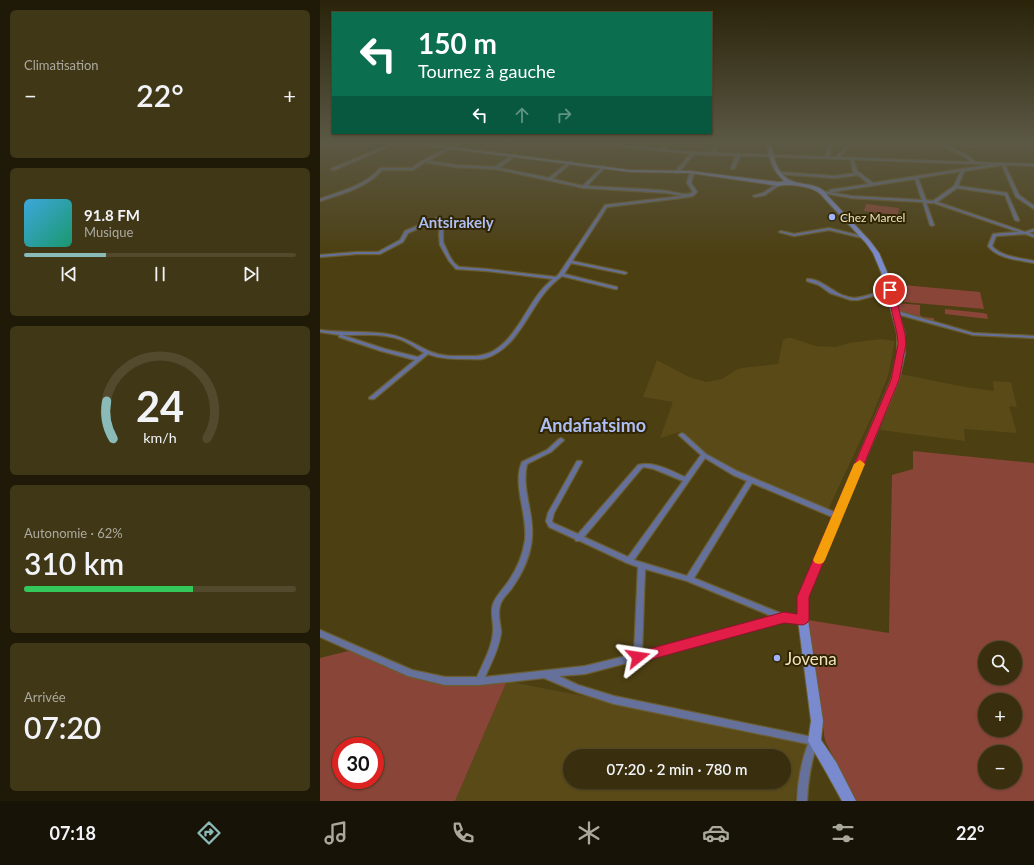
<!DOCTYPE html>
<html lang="fr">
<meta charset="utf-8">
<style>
body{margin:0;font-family:Lato,sans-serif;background:#403717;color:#f1f3f6;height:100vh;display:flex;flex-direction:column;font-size:15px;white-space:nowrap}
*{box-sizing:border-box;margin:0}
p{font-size:13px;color:#aba99e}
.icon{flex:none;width:22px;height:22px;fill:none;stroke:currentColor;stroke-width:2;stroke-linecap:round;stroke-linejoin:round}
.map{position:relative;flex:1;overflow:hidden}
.side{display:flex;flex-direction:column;gap:10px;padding:10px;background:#1f1a08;width:320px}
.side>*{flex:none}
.banner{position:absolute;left:12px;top:12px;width:380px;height:122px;border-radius:0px;box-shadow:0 1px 3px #0004,0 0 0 1px #534a2e;background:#0b6e4f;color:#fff;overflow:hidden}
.tools{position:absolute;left:658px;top:641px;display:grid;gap:8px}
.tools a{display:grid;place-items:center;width:44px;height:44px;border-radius:50%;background:#392f0e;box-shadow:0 1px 3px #0004,0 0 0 1px #534a2e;font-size:20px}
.speed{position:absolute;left:12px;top:737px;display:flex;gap:8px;font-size:20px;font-weight:700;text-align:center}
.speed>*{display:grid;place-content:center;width:52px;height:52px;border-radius:50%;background:#392f0e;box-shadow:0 1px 3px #0004,0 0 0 1px #534a2e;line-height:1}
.speed .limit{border:6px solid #d22;background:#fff;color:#111}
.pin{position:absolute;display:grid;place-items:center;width:34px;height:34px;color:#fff;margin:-17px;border:2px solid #fff;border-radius:50%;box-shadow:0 1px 4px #0007}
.me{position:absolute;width:44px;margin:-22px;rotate:75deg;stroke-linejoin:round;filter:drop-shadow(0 0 3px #0008)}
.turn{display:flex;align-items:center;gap:14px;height:84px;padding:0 20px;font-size:18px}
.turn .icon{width:52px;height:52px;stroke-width:2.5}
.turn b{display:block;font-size:28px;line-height:34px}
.lanes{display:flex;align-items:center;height:38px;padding:0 20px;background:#0003;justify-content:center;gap:20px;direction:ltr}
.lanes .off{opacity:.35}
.big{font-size:30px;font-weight:600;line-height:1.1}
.side .card{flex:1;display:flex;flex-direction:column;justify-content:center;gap:6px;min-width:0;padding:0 14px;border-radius:6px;background:#403717}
.side .dial{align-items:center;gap:0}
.dial svg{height:104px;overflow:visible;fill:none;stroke:#534a2e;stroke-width:7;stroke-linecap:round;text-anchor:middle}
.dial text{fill:#f1f3f6;stroke:none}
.song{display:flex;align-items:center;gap:12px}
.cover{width:48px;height:48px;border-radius:6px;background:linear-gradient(135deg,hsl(200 70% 55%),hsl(160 70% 35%))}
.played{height:4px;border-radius:2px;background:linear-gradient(90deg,#8bbbb9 30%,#534a2e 30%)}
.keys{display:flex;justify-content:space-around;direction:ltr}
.heat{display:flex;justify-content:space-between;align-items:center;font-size:22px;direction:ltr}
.charge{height:6px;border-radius:3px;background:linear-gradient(90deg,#34c759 62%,#534a2e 0)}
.trip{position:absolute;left:243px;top:749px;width:228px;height:40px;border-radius:20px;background:#392f0e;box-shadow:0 1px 3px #0004,0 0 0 1px #534a2e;font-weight:600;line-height:40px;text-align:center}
.dock{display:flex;height:64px;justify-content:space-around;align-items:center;background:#171306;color:#aba99e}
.dock .icon{width:28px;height:28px}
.dock .current{color:#8bbbb9}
.dock b{font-size:18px;color:#f1f3f6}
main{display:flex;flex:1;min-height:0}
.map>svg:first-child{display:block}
.built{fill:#594a18;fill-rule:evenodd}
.green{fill:#884538;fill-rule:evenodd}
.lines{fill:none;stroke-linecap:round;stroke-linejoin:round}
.minor-casing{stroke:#6a5d31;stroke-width:2.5}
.tertiary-casing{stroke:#6a5d31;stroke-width:2}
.secondary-casing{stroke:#6a5d31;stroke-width:2}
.minor{fill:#65719b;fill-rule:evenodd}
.tertiary{fill:#65719b;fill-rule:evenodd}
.secondary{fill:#798ace;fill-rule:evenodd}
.route{fill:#e11d48;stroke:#92132f}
.slow{fill:#f59e0b}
.poi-dot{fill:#a0b3fd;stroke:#302502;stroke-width:1.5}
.labels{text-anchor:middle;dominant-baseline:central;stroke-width:4;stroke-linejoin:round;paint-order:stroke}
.far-poi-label{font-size:12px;fill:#f1e4bd;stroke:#302502;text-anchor:start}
.far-district-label{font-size:15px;font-weight:bold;fill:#aebef5;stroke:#302502}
.near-poi-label{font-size:17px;fill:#f1e4bd;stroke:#302502;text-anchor:start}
.district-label{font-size:18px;font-weight:bold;fill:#aebef5;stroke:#302502}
</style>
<main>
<section class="side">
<div class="card"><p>Climatisation</p>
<div class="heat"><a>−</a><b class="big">22°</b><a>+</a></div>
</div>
<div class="card">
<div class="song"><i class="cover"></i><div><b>91.8 FM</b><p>Musique</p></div></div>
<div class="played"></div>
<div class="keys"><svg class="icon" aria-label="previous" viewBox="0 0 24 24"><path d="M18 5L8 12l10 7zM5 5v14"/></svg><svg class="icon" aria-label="pause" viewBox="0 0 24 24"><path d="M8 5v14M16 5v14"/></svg><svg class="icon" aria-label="next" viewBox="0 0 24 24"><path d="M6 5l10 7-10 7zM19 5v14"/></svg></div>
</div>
<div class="card dial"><svg viewBox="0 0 100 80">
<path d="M14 69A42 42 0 1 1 86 69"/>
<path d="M14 69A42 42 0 0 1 9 40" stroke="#8bbbb9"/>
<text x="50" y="56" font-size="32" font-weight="700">24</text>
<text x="50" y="72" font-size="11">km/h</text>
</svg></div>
<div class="card"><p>Autonomie · 62%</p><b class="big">310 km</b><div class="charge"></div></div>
<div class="card"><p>Arrivée</p><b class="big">07:20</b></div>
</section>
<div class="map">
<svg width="714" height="801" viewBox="0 0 714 801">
<rect width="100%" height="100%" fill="#4c3f12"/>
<g class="built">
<polygon points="467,338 472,338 495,346 516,347 529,343 561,339 575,341 568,376 552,416 507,512 415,473 384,455 360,432 340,438 353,402 323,397 337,360 369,377 386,382 402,379 416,370 422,368 458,364 463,340"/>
<polygon points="581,374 639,386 674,391 673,381 691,382 697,407 689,406 697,433 644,429 645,441 560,430"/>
<path d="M187,681L488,740L476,792L475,801H135ZM250,756H464V782H250Z"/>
</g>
<g class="green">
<polygon points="546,204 579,208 578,215 544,211"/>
<polygon points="583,285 660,292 664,309 584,302"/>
<polygon points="576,303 600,305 600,315 603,317 614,318 614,322 578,312"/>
<polygon points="625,309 663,313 667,314 668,319 625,314"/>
<path d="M593,451L714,463V801H537L505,741L488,620L569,633L572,475L593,469ZM665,648H695V678H665ZM665,700H695V730H665ZM665,752H695V782H665Z"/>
<path d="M36,649L91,673L125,681H187L135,801H0V658ZM21,746H55V780H21Z"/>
</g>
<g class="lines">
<g class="minor-casing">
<g id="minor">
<polygon points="8,143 12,143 0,148 0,146"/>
<polygon points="73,143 77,143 14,170 11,169"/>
<path d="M136,143H140L108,161L135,165L175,167L194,154H195V156L179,168L229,178L250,161L252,162L251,163L232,179L263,186L283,166H284V168L267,186C293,188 320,188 347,191C355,192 368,197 373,192L367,183L370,172L372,171L374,172L371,183L377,192L373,196L361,198L287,207L252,261L305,272L307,273L305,274L251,263L244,274L297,287V289H295L242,276C234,282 228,288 222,296C206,318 194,349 166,358C160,360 153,359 148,359C134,359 121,359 108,354L54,399H50L49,398L50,397L95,360L61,351L19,337V336L20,335L0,332V330C22,333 45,331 67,334C86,337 95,345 111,352C123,357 137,356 150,356C154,356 159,356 162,355C171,354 180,347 185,342C204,323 212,295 233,279L167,271L136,269L129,261L120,245L119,234L121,220L119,219L88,233L83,242L60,254H37L0,257V255L37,252H58L80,240L85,231L119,217L125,220L123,231V242L130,257L134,263L139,267L167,269L236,277L239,274L285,205L363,196L348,193L264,188L176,169L135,167L105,162L93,170H62C47,188 21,194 0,201V199C21,191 45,186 60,168H92L100,162ZM22,335C40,335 61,333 79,339C88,342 96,348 104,353L98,357L65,349Z"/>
<polygon points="294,143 298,143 293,146 291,146 291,144"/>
<polygon points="346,143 349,143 344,152 342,152 341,151"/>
<polygon points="398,143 401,143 393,154 391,154 390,153"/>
<polygon points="508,143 512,143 509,157 507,158 505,157"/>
<polygon points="529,143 532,143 519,158 517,158 517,156"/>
<polygon points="629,143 634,143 653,146 651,147"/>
<polygon points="372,152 375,153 358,173 356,173 356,171"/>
<polygon points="419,153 421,154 415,168 412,169 411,168 417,154"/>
<path d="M530,157L533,158L537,171L553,183L681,163H684L699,195L714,206V209L696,197L682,165L644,171L638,186L687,193L699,220L698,221L695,220L685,195L637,188L617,202L705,232L714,229V231L709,233L714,235V237L705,234L676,236L672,246C681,257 701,258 714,261V263C699,260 678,259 668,246L673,234L684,233L699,232L614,203H606L614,225L612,226L610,225L603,202L531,198L503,193L501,192L503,191L531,196L602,200L595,179L511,192L509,191L510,190L549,184L538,175L515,178L459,174L457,173L459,172L515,176L536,173L533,171ZM641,171L634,186L613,201L606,200L598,178Z"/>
<polygon points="458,183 461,184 445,195 435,197 433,196 443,193"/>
<polygon points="509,228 545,237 543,238 509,230 474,236 459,232 461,231 474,234"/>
<path d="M487,279C498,279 504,285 513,290C518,294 527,297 533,298C543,298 560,291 570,289L572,290V291L538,300H531L510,293L499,285L487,281Z"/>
<polygon points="573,311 577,311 653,333 714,336 714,338 653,335 573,313"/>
<path d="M362,433L364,434L386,454L417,471L519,514L520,516L519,518H515L432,483L374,578L465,615L486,618L487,620L486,622L483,623L464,621L318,660L265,674L239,676L258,685L294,696L497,738L498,741C491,761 488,780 487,801H477C478,781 481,762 488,744L294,704L257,692L224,678L159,685H125L88,676L0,637V630L92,670L125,677H157C163,663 172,648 173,632C174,623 170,613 173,604C176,596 183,589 188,582C197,569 203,555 205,540C208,515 192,484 202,462L227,450L239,439L241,438L244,440L243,441L231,452L207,464C201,489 214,512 212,537C211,555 202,574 192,588C188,594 181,599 180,606C177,615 181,624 181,633C179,649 171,663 165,677L265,666L314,654L318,567L307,563L260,541H256L255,539L229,527L226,521L228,513L257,461H261L262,462L234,513L232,521L233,523L258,534L318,465C334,461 351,471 365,477L381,455L360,436L359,435L360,434ZM385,458L413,475L427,481L367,576L314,560ZM324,467L334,469L363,481L308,557L264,537L322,468ZM325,569L367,581L454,617L322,652Z"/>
</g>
</g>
<g class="tertiary-casing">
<polygon id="tertiary" points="272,143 282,143 373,152 651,162 645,157 624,147 625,144 634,143 633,144 628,146 647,155 656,162 714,164 714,166 373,154 274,144"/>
</g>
<g class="secondary-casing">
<path id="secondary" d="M91,143H100L310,170L370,171L459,182L464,181C453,171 448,158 447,143H451C453,154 455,166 463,175C474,188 499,180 507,195L550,241L559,253L567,272L585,334V354L579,380L488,597V620L503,721L501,740L516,762L536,801H522L506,772L488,741L491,721L478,620V597L571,380L577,354V334L561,272L553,253L546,243L503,197C497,187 470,183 459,186L370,173L310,172L93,144Z"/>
</g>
<use href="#minor" class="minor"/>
<use href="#tertiary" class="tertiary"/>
<use href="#secondary" class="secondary"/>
</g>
<linearGradient id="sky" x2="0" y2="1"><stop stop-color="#2a230a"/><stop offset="0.56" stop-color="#5b5844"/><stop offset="1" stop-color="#5b5844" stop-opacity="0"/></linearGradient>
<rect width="714" height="255" fill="url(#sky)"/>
<polygon class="route" points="570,287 574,290 585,334 586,344 579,380 489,597 489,620 487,623 483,625 464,623 318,663 313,661 311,657 313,653 318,652 464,612 477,614 477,597 571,380 578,344 577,334 567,290"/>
<polygon class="slow" points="540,460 545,464 505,560 503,563 499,564 495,563 493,560 534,464"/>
<g class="poi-dot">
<circle cx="512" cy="217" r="4"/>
<circle cx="457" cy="658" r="4"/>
</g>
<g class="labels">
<g class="far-poi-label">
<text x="520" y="217">Chez Marcel</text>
</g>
<g class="far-district-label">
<text x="136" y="222">Antsirakely</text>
</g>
<g class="near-poi-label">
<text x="465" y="658">Jovena</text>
</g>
<g class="district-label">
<text x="273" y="425">Andafiatsimo</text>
</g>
</g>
</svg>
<div class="tools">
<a><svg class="icon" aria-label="search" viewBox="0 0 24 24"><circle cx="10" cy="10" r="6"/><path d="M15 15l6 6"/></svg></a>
<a>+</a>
<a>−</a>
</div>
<div class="speed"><div class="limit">30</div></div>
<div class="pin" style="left:570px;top:290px;background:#d93025"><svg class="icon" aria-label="arrive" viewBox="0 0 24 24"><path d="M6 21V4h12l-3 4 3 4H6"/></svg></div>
<svg class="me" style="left:318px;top:657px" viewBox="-20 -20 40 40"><path d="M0-17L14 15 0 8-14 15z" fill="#e11d48" stroke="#fff" stroke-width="4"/></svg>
<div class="trip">07:20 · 2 min · 780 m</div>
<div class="banner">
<div class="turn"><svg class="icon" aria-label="left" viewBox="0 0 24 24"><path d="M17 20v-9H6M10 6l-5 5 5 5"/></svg><div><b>150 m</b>Tournez à gauche</div></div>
<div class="lanes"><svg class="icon" aria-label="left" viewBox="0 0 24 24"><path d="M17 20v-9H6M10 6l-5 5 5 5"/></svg><svg class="icon off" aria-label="ahead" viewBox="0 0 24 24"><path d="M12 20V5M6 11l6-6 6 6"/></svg><svg class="icon off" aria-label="right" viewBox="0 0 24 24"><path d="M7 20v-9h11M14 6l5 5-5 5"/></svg></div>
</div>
</div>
</main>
<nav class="dock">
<b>07:18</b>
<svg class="icon current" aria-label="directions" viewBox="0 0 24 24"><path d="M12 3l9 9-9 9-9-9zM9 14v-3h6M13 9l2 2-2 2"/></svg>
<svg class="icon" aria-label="music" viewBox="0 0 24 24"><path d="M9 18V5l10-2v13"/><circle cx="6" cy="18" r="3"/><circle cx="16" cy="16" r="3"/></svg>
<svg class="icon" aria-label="phone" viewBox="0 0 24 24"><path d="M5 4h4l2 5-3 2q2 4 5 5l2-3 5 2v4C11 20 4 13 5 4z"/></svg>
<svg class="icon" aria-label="climate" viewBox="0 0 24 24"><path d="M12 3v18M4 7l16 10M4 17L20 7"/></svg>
<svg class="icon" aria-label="car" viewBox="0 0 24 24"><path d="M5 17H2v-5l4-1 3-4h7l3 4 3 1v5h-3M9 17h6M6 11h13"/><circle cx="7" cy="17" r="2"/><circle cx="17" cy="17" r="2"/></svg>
<svg class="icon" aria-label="filters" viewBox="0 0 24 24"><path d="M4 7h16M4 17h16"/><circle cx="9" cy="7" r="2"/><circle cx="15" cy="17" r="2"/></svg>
<b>22°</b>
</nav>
